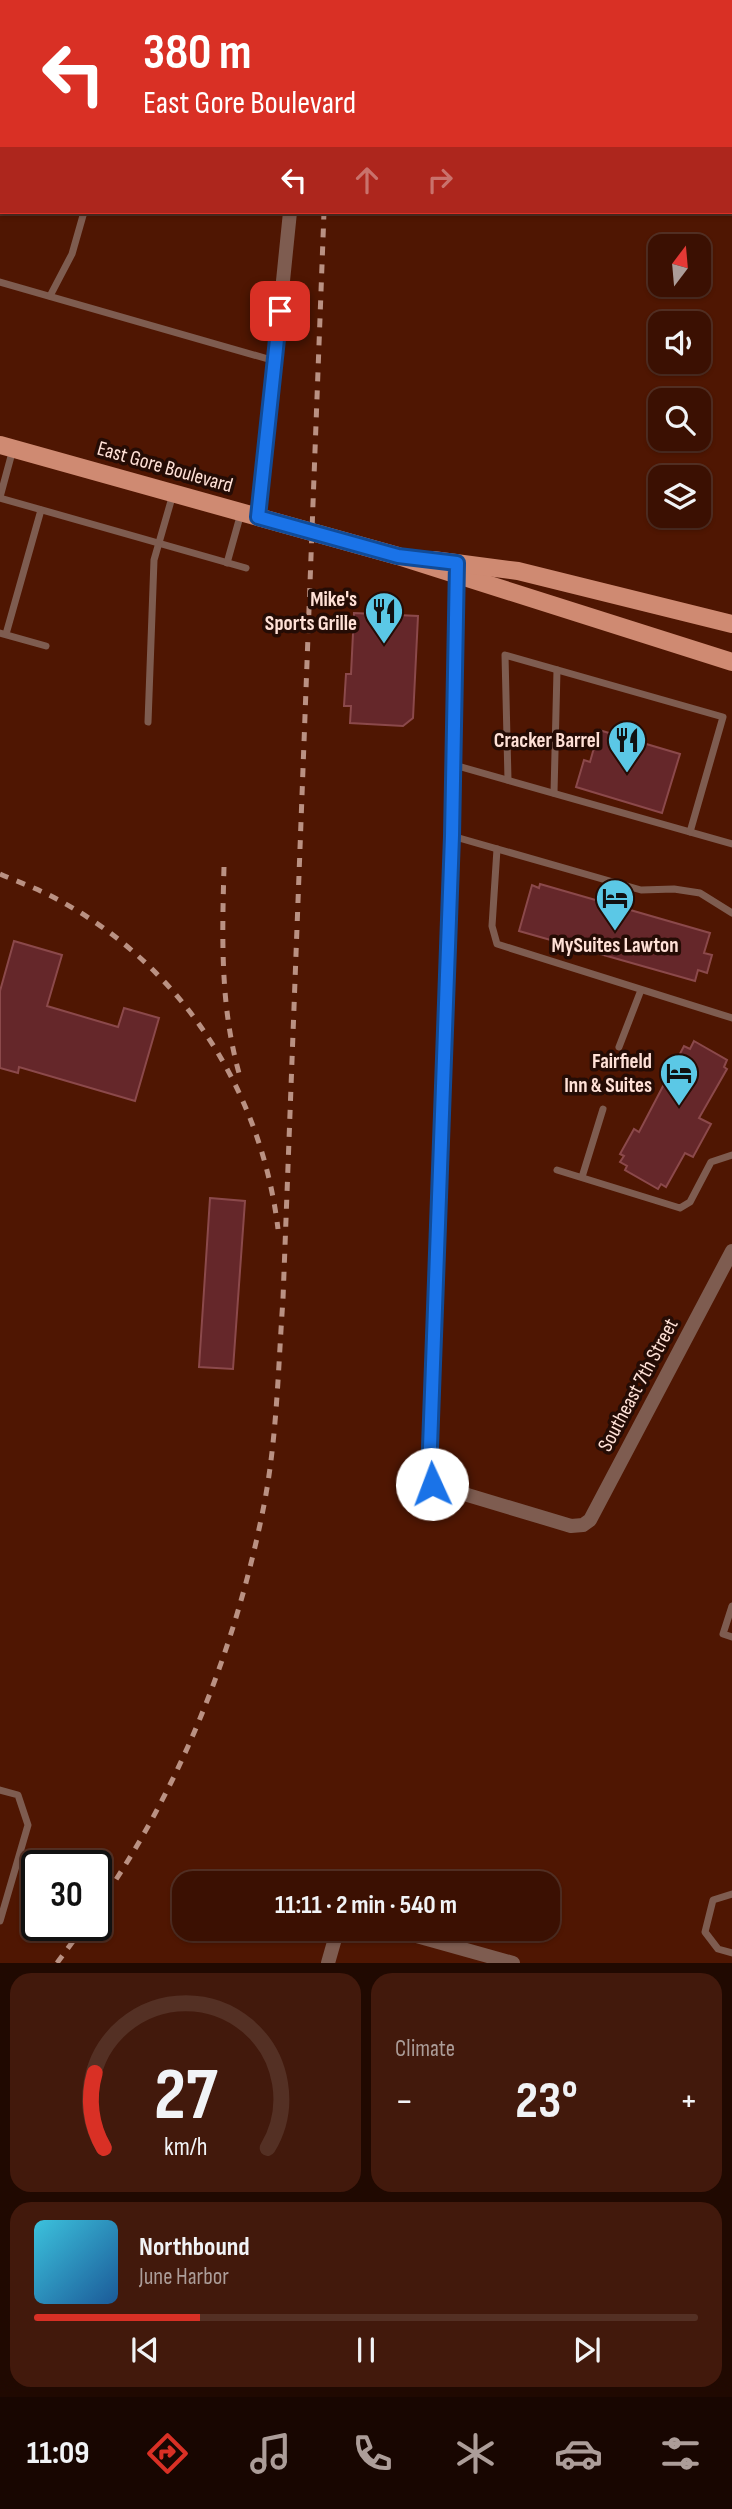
<!DOCTYPE html>
<meta charset="utf-8">
<style>
body{margin:0;font-family:"Sofia Sans Condensed",sans-serif;background:#42190c;color:#f1f3f6;height:100vh;display:flex;flex-direction:column;font-size:26px;white-space:nowrap}
*{box-sizing:border-box;margin:0}
p{font-size:23px;color:#ac9d99}
.icon{flex:none;width:38px;height:38px;fill:none;stroke:currentColor;stroke-width:2;stroke-linecap:round;stroke-linejoin:round}
.map{position:relative;height:1963px;overflow:hidden}
.drawer{display:flex;flex-direction:column;gap:10px;padding:10px;background:#200901;flex:1}
.drawer>*{flex:none}
.top-card{position:absolute;left:0px;top:0px;width:733px;height:214px;box-shadow:0 2px 5px #0004,0 0 0 2px #543024;background:#d93025;color:#fff;overflow:hidden}
.needle{width:46px;rotate:16deg}
.controls{position:absolute;left:648px;top:234px;display:grid;gap:14px}
.controls a{display:grid;place-items:center;width:63px;height:63px;border-radius:14px;background:#3b1002;box-shadow:0 2px 5px #0004,0 0 0 2px #543024;font-size:35px}
.speed{position:absolute;left:21px;top:1850px;display:flex;gap:14px;font-size:35px;font-weight:700;text-align:center}
.speed>*{display:grid;place-content:center;width:91px;height:91px;border-radius:50%;background:#3b1002;box-shadow:0 2px 5px #0004,0 0 0 2px #543024;line-height:1}
.speed .limit{border:4px solid #111;border-radius:10px;background:#fff;color:#111}
.pin{position:absolute;display:grid;place-items:center;width:60px;height:60px;color:#fff;margin:-30px;border-radius:14px;box-shadow:0 4px 10px #0006}
.me{position:absolute;width:77px;margin:-38px;rotate:358deg;stroke-linejoin:round;filter:drop-shadow(0 0 5px #0008)}
.turn{display:flex;align-items:center;gap:24px;height:147px;padding:0 28px;font-size:32px}
.turn .icon{width:91px;height:91px;stroke-width:2.5}
.turn b{display:block;font-size:49px;line-height:60px}
.lanes{display:flex;align-items:center;height:66px;padding:0 28px;background:#0003;justify-content:center;gap:35px;direction:ltr}
.lanes .off{opacity:.35}
.big{font-size:52px;font-weight:700;line-height:1.1}
.drawer .tile{flex:1;display:flex;flex-direction:column;justify-content:center;gap:10px;min-width:0;padding:0 24px;border-radius:21px;background:#42190c}
.drawer .dial{align-items:center;gap:0}
.dial svg{height:182px;overflow:visible;fill:none;stroke:#543024;stroke-width:7;stroke-linecap:round;text-anchor:middle}
.dial text{fill:#f1f3f6;stroke:none}
.song{display:flex;align-items:center;gap:21px}
.cover{width:84px;height:84px;border-radius:10px;background:linear-gradient(135deg,hsl(190 70% 55%),hsl(210 70% 35%))}
.played{height:7px;border-radius:4px;background:linear-gradient(90deg,#d93025 25%,#543024 25%)}
.keys{display:flex;justify-content:space-around;direction:ltr}
.heat{display:flex;justify-content:space-between;align-items:center;font-size:38px;direction:ltr}
.drawer .tiles{flex:1;display:grid;gap:10px;grid-template-columns:1fr 1fr}
.tile:last-child{grid-column:span 2}
.trip{position:absolute;left:172px;top:1871px;width:388px;height:70px;border-radius:21px;background:#3b1002;box-shadow:0 2px 5px #0004,0 0 0 2px #543024;font-weight:700;line-height:70px;text-align:center}
.menu{display:flex;height:112px;justify-content:space-around;align-items:center;background:#180601;color:#ac9d99}
.menu .icon{width:49px;height:49px}
.menu .active{color:#d93025}
.menu b{font-size:32px;color:#f1f3f6}
.map>svg:first-child{display:block}
.building{fill:#65272a;stroke:#8b494b;stroke-width:2}
.lines{fill:none;stroke-linecap:round;stroke-linejoin:round}
.service{stroke:#7e5c50;stroke-width:7}
.minor{stroke:#7e5c50;stroke-width:14}
.primary{stroke:#cf8a72;stroke-width:18}
.rail{stroke:#ba9183;stroke-width:5;stroke-dasharray:9 9;stroke-linecap:butt}
.route-casing{stroke:#114b97;stroke-width:18}
.route{stroke:#1a73e8;stroke-width:12}
.labels{text-anchor:middle;dominant-baseline:central;stroke-width:7;stroke-linejoin:round;paint-order:stroke}
.street-label{font-size:21px;fill:#ffe1d7;stroke:#250c05}
.poi-label{font-size:21px;font-weight:bold;fill:#ffe1d7;stroke:#250c05;text-anchor:end}
</style>
<div class="map">
<svg width="732" height="1963" viewBox="0 0 732 1963">
<rect width="100%" height="100%" fill="#4f1602"/>
<g class="building">
<polygon points="354,613 418,616 413,718 403,726 350,723 351,706 344,706 346,674 351,674"/>
<polygon points="599,730 680,754 662,813 576,787 584,760 590,762"/>
<polygon points="540,884 710,933 704,953 712,955 707,973 698,970 695,981 519,931 532,885 539,888"/>
<polygon points="14,941 62,955 47,1006 118,1027 124,1008 159,1018 135,1101 19,1067 18,1073 0,1068 0,991"/>
<polygon points="694,1041 727,1060 724,1067 727,1069 699,1118 711,1124 693,1157 685,1153 666,1187 661,1184 658,1189 625,1170 627,1166 620,1162 624,1156 620,1154 634,1129 639,1132 684,1046 690,1049"/>
<polygon points="210,1198 245,1201 233,1369 199,1367"/>
</g>
<g class="lines">
<g class="service">
<polyline points="0,282 275,361"/>
<polyline points="50,296 72,254 84,212"/>
<polyline points="0,497 13,449"/>
<polyline points="0,498 246,568"/>
<polyline points="227,563 241,513"/>
<polyline points="0,633 46,646"/>
<polyline points="6,634 41,510"/>
<polyline points="148,722 154,560 173,494"/>
<polyline points="454,765 732,844"/>
<polyline points="508,780 505,655 723,717 690,832"/>
<polyline points="554,793 557,670"/>
<polyline points="452,836 641,890 674,889 700,893 732,913"/>
<polyline points="497,849 492,926 497,944 732,1018"/>
<polyline points="619,1047 641,990"/>
<polyline points="557,1170 680,1208 690,1202 711,1162 732,1155"/>
<polyline points="582,1177 603,1109"/>
<polyline points="732,1606 723,1634 732,1637"/>
<polyline points="0,1790 18,1795 28,1825 0,1921"/>
<polyline points="732,1894 713,1900 705,1932 718,1949 732,1953"/>
</g>
<g class="minor">
<polyline points="66,0 88,2"/>
<polyline points="125,2 126,0"/>
<polyline points="304,2 304,0"/>
<polyline points="0,63 2,64"/>
<polyline points="259,517 290,212"/>
<polyline points="457,567 452,836 429,1475 431,1484 571,1526 583,1525 590,1520 732,1251"/>
<polyline points="388,1928 513,1963"/>
<polyline points="328,1963 338,1928"/>
</g>
<g class="primary">
<polyline points="0,445 398,556 732,662"/>
<polyline points="433,560 518,571 732,624"/>
</g>
<g class="rail">
<polyline points="332,2 332,0"/>
<path d="M224,867C222,940 220,1010 241,1080"/>
<path d="M0,874C16,881 33,887 49,895C178,960 261,1088 278,1229"/>
<path d="M96,1909C179,1792 235,1650 263,1510C277,1441 278,1369 283,1299L324,212"/>
<polyline points="57,1963 85,1925"/>
</g>
</g>
<g class="lines">
<g class="route-casing">
<polyline id="route" points="280,311 258,517 398,556 457,563 452,836 429,1475 432,1484"/>
</g>
<use href="#route" class="route"/>
</g>
<defs>
<g id="restaurant-pin" transform="scale(2.0125)"><path d="M0 17L-7.5 6A9.5 9.5 0 1 1 7.5 6Z" fill="#5bc8e6" stroke="#250c05"/><path d="M-5-6h1v4h1v-4h1v4h1v-4h1v5L-1.5 .5V6h-2V.5L-5-1ZM5-6V6H3V1.5H1.5Q1.5-4 5-6Z" fill="#111"/></g>
<g id="hotel-pin" transform="scale(2.0125)"><path d="M0 17L-7.5 6A9.5 9.5 0 1 1 7.5 6Z" fill="#5bc8e6" stroke="#250c05"/><path d="M-6-4.5h1.5V1H6V5H4.5V3h-9V5H-6ZM-4 0a1.8 1.8 0 1 1 3.6 0ZM.5 0V-2.5h3Q6-2.5 6 0Z" fill="#111"/></g>
</defs>
<g fill-rule="evenodd">
<use href="#restaurant-pin" x="384" y="611"/>
<use href="#restaurant-pin" x="627" y="740"/>
<use href="#hotel-pin" x="615" y="898"/>
<use href="#hotel-pin" x="679" y="1073"/>
</g>
<g class="labels">
<g class="street-label">
<text transform="translate(165 467) rotate(16)">East Gore Boulevard</text>
<text transform="translate(638 1385) rotate(-62)">Southeast 7th Street</text>
</g>
<g class="poi-label">
<text x="357" y="599">Mike's<tspan x="357" dy="24">Sports Grille</tspan></text>
<text x="600" y="740">Cracker Barrel</text>
<text x="615" y="945" text-anchor="middle">MySuites Lawton</text>
<text x="652" y="1061">Fairfield<tspan x="652" dy="24">Inn &amp; Suites</tspan></text>
</g>
</g>
</svg>
<div class="controls">
<a><svg class="needle" viewBox="-14 -14 28 28"><path d="M0-13l5 13h-10z" fill="#e53935"/><path d="M0 13l5-13h-10z" fill="#ac9d99"/></svg></a>
<a><svg class="icon" aria-label="sound" viewBox="0 0 24 24"><path d="M4 9h4l5-4v14l-5-4H4zM17 9q2 3 0 6"/></svg></a>
<a><svg class="icon" aria-label="search" viewBox="0 0 24 24"><circle cx="10" cy="10" r="6"/><path d="M15 15l6 6"/></svg></a>
<a><svg class="icon" aria-label="layers" viewBox="0 0 24 24"><path d="M12 4l9 5-9 5-9-5zM3 14l9 5 9-5"/></svg></a>
</div>
<div class="speed"><div class="limit">30</div></div>
<div class="pin" style="left:280px;top:311px;background:#d93025"><svg class="icon" aria-label="arrive" viewBox="0 0 24 24"><path d="M6 21V4h12l-3 4 3 4H6"/></svg></div>
<svg class="me" style="left:432px;top:1484px" viewBox="-20 -20 40 40"><circle r="19" fill="#fff"/><path d="M0-13L10 11 0 6-10 11z" fill="#1a73e8"/></svg>
<div class="trip">11:11 · 2 min · 540 m</div>
<div class="top-card">
<div class="turn"><svg class="icon" aria-label="left" viewBox="0 0 24 24"><path d="M17 20v-9H6M10 6l-5 5 5 5"/></svg><div><b>380 m</b>East Gore Boulevard</div></div>
<div class="lanes"><svg class="icon" aria-label="left" viewBox="0 0 24 24"><path d="M17 20v-9H6M10 6l-5 5 5 5"/></svg><svg class="icon off" aria-label="ahead" viewBox="0 0 24 24"><path d="M12 20V5M6 11l6-6 6 6"/></svg><svg class="icon off" aria-label="right" viewBox="0 0 24 24"><path d="M7 20v-9h11M14 6l5 5-5 5"/></svg></div>
</div>
</div>
<section class="drawer">
<div class="tiles">
<div class="tile dial"><svg viewBox="0 0 100 80">
<path d="M14 69A42 42 0 1 1 86 69"/>
<path d="M14 69A42 42 0 0 1 10 36" stroke="#d93025"/>
<text x="50" y="56" font-size="32" font-weight="700">27</text>
<text x="50" y="72" font-size="11">km/h</text>
</svg></div>
<div class="tile"><p>Climate</p>
<div class="heat"><a>−</a><b class="big">23°</b><a>+</a></div>
</div>
<div class="tile">
<div class="song"><i class="cover"></i><div><b>Northbound</b><p>June Harbor</p></div></div>
<div class="played"></div>
<div class="keys"><svg class="icon" aria-label="previous" viewBox="0 0 24 24"><path d="M18 5L8 12l10 7zM5 5v14"/></svg><svg class="icon" aria-label="pause" viewBox="0 0 24 24"><path d="M8 5v14M16 5v14"/></svg><svg class="icon" aria-label="next" viewBox="0 0 24 24"><path d="M6 5l10 7-10 7zM19 5v14"/></svg></div>
</div>
</div>
</section>
<nav class="menu">
<b>11:09</b>
<svg class="icon active" aria-label="directions" viewBox="0 0 24 24"><path d="M12 3l9 9-9 9-9-9zM9 14v-3h6M13 9l2 2-2 2"/></svg>
<svg class="icon" aria-label="music" viewBox="0 0 24 24"><path d="M9 18V5l10-2v13"/><circle cx="6" cy="18" r="3"/><circle cx="16" cy="16" r="3"/></svg>
<svg class="icon" aria-label="phone" viewBox="0 0 24 24"><path d="M5 4h4l2 5-3 2q2 4 5 5l2-3 5 2v4C11 20 4 13 5 4z"/></svg>
<svg class="icon" aria-label="climate" viewBox="0 0 24 24"><path d="M12 3v18M4 7l16 10M4 17L20 7"/></svg>
<svg class="icon" aria-label="car" viewBox="0 0 24 24"><path d="M5 17H2v-5l4-1 3-4h7l3 4 3 1v5h-3M9 17h6M6 11h13"/><circle cx="7" cy="17" r="2"/><circle cx="17" cy="17" r="2"/></svg>
<svg class="icon" aria-label="filters" viewBox="0 0 24 24"><path d="M4 7h16M4 17h16"/><circle cx="9" cy="7" r="2"/><circle cx="15" cy="17" r="2"/></svg>
</nav>
